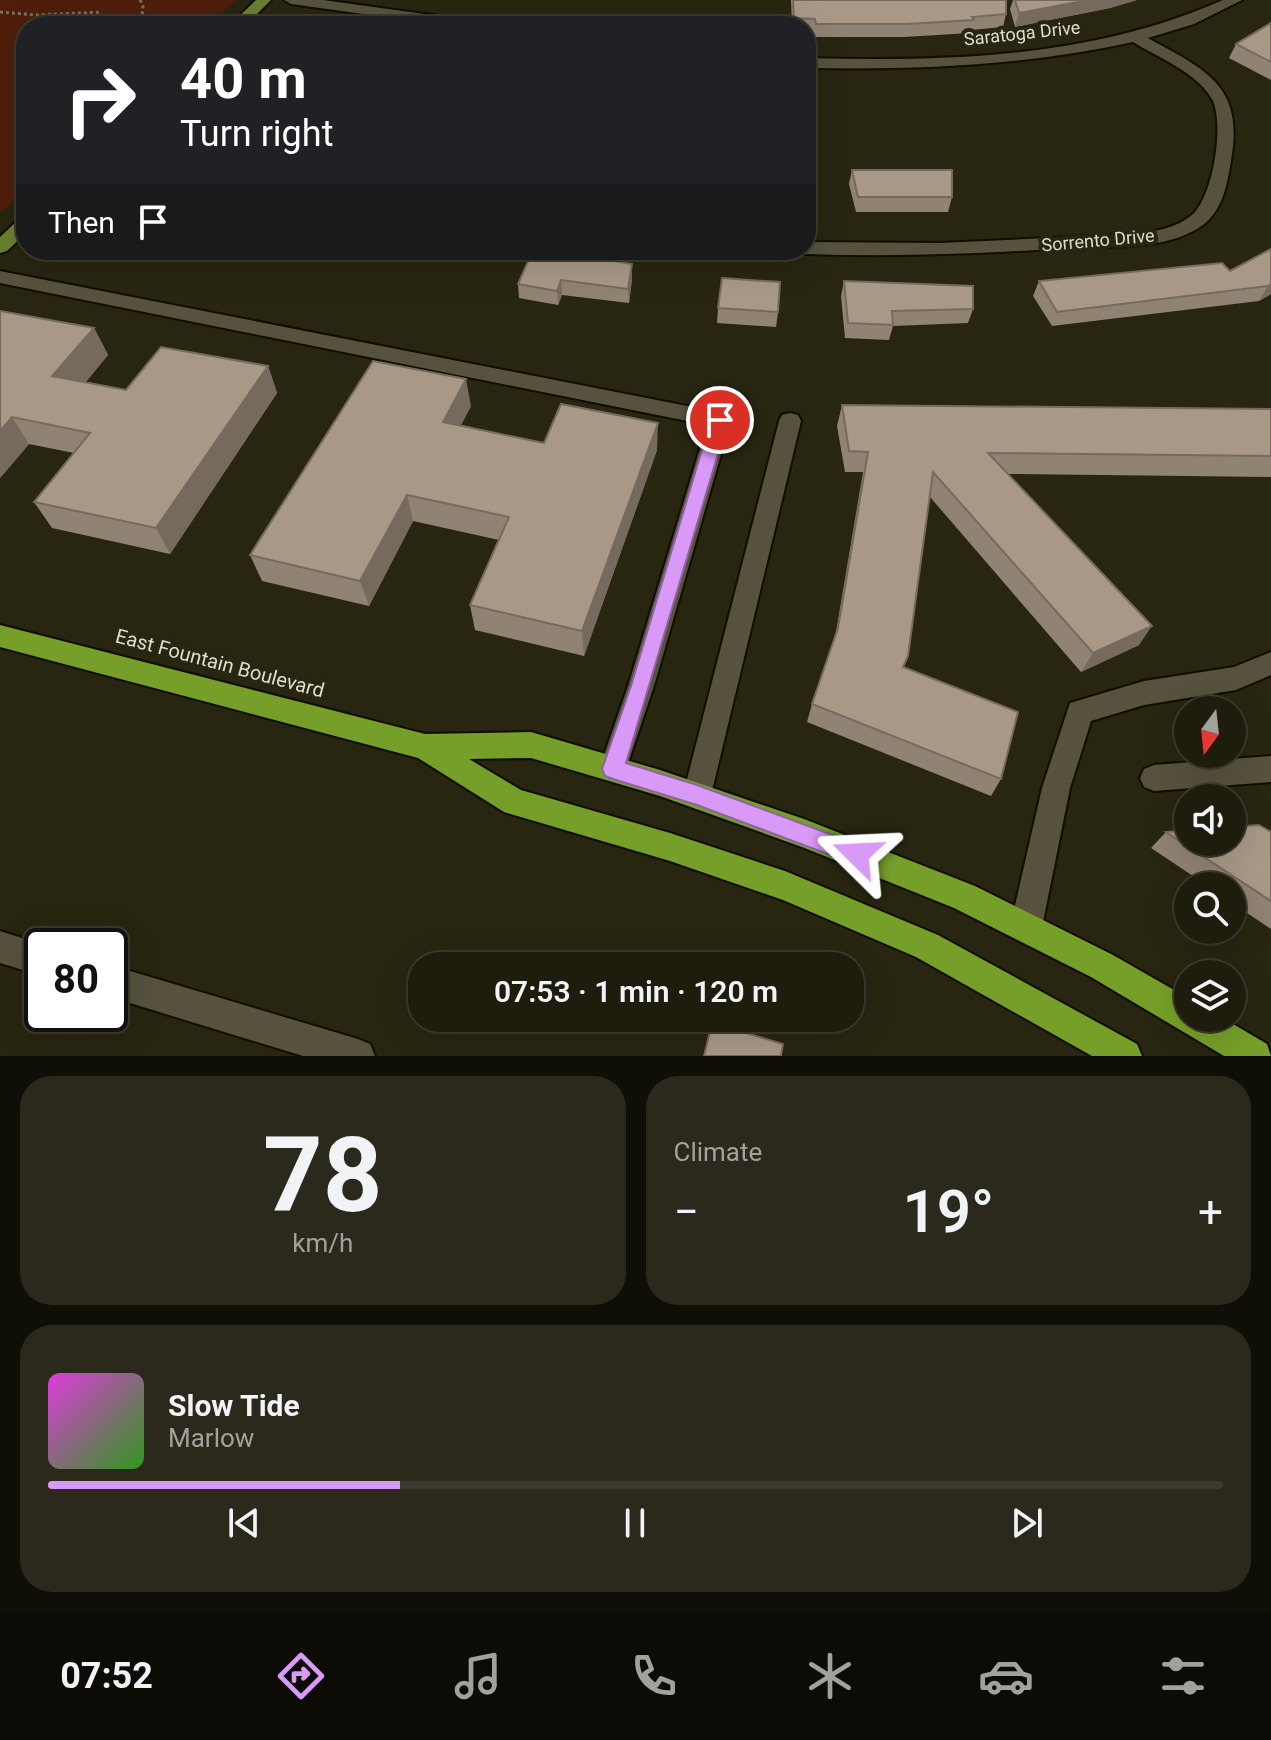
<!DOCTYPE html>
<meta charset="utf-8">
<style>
body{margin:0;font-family:Roboto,sans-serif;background:#2b291b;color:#f1f3f6;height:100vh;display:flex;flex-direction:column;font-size:30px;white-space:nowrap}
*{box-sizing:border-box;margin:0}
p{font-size:26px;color:#a1a19d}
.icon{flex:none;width:44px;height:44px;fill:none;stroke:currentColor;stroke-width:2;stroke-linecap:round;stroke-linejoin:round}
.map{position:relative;height:1056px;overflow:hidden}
.drawer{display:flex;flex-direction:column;gap:20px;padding:20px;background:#100f07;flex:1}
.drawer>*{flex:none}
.guide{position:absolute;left:16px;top:16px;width:800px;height:244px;border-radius:32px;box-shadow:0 8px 32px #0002,0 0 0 2px #3c3a2e;background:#202124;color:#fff;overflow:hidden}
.needle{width:52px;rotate:195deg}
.tools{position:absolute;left:1174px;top:696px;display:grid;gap:16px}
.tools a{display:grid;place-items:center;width:72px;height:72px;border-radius:50%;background:#1e1c0d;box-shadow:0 8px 32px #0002,0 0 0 2px #3c3a2e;font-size:40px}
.speed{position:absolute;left:24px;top:928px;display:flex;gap:16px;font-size:40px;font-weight:700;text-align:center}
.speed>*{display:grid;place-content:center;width:104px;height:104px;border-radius:50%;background:#1e1c0d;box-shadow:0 8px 32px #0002,0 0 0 2px #3c3a2e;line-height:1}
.speed .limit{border:4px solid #111;border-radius:12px;background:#fff;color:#111}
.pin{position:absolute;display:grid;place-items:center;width:68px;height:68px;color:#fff;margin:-34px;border:4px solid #fff;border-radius:50%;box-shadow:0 2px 8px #0007}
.me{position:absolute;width:88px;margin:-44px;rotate:291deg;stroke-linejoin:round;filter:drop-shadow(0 0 6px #0008)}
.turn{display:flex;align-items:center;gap:28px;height:168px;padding:0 32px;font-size:36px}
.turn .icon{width:104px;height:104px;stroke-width:2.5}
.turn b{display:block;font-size:56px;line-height:68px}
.then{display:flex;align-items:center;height:76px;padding:0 32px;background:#0003;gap:16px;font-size:30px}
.big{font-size:60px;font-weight:600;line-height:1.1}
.drawer .card{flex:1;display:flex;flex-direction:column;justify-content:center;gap:12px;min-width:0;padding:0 28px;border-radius:32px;background:#2b291b}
.drawer .dial{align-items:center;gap:0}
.dial b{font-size:104px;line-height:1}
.song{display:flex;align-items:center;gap:24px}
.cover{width:96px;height:96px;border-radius:12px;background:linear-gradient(135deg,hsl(300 70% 55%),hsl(110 70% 35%))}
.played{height:8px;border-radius:4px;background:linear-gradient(90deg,#d99af7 30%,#3c3a2e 30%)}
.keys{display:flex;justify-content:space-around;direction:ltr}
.heat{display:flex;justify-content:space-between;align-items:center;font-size:44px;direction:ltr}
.drawer .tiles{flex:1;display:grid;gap:20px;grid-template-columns:1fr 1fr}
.card:last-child{grid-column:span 2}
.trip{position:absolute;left:408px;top:952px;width:456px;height:80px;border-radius:32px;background:#1e1c0d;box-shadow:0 8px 32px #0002,0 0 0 2px #3c3a2e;font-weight:600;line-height:80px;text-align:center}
.tab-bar{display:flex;height:128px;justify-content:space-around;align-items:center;background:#0c0b05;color:#a1a19d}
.tab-bar .icon{width:56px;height:56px}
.tab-bar .on{color:#d99af7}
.tab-bar b{font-size:36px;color:#f1f3f6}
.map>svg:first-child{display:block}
.green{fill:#4f1e0b}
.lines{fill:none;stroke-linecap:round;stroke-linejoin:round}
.minor-casing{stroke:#110d00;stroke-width:4}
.major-casing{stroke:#110d00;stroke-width:4}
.highway-casing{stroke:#110d00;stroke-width:4}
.path{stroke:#747161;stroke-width:3;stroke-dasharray:3 3;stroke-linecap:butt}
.minor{fill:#56523d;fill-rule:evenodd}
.major{fill:#698031;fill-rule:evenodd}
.highway{fill:#769f29;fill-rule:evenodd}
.wall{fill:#918373}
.shaded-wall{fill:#766a5e}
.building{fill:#a99886;stroke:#766a5e;stroke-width:2}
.route{fill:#d99af7;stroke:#8d64a1;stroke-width:2}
.labels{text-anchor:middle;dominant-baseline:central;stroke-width:8;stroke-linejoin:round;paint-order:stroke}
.far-street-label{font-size:18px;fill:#dedcd0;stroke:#282511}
.street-label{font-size:20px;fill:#dedcd0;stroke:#282511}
</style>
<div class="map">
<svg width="1271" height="1056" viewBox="0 0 1271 1056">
<rect width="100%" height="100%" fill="#282511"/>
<polygon class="green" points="0,0 236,0 207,26 26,26 26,190 0,213"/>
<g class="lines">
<g class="minor-casing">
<g id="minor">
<polygon points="284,0 323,0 482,22 489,26 450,26 291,4"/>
<path d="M1223,0H1242L1194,24L1148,38C1201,68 1243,83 1232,154C1228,179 1225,208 1203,225C1165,252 1111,245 1067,248C980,254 893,257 806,254L798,250H806V242L940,243L1134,234C1154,232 1176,228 1192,215C1213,197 1225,124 1212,99C1196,72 1159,58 1133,42C1024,66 917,70 806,68V58C948,62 1092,58 1223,0Z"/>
<polygon points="0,271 728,414 731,420 654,686 623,778 613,782 603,778 599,769 628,686 707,425 0,283"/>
<polygon points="790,413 798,415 801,421 711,795 707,805 697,809 687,805 683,795 779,421 782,415"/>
<polygon points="1271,652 1271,675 1236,690 1144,705 1091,721 1070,788 1042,927 1037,938 1026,943 1015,938 1010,927 1042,788 1070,703 1144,681 1234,667"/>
<polygon points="1271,756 1271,782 1154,791 1144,787 1140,778 1144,769 1154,765"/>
<polygon points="0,931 47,946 42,946 42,976 0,963"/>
<polygon points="110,965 358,1039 370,1044 375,1056 303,1056 110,997"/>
</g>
</g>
<g class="major-casing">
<g id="major">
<polygon points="256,0 271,0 245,26 229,26"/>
<polygon points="26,217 26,233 7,251 0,253 0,237 19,219"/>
</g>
</g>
<g class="highway-casing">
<polygon id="highway" points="0,625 425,734 531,732 660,770 804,819 975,886 1113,955 1188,998 1188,1018 1223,1018 1267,1044 1271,1056 1224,1056 1091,977 954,908 802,847 660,796 531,758 469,759 521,790 670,833 785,871 938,935 1137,1044 1142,1056 1092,1056 916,957 783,900 670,861 504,812 418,758 0,647"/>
</g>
<g class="path">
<polyline points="140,0 143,6 141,26"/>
<polyline points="0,12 36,15 102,12"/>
</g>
<use href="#minor" class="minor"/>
<use href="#major" class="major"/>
<use href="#highway" class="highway"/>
</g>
<g class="wall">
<polygon points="791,0 1006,0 1006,14 1003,27 971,30 970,33 904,37 815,37 813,33 806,32 806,26 792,26"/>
<polygon points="1013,0 1137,0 1110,8 1015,27 1010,9"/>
<polygon points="1271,23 1271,80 1229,58 1236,44"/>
<polygon points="852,170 952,197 948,212 856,212 849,184"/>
<polygon points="1271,249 1271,294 1259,301 1052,326 1033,296 1039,281 1230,271"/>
<polygon points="632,264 632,279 629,303 562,295 558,305 519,298 518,284"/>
<polygon points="844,281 973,309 968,323 893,326 889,340 845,338 841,296"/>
<polygon points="718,308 778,312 776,327 717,323"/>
<polygon points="0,311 94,328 108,355 85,383 126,390 268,366 277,393 170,554 52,528 34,502 74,453 29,444 0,478"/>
<polygon points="842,405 1271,409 1271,477 1008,474 1139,645 1081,672 930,497 904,667 1001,779 991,796 807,722 812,704 835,638 863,472 845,472 837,426"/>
<polygon points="471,406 461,425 544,443 657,450 584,656 475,630 470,605 499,540 413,521 369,606 262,581 250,555"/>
<polygon points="1166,832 1271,832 1271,929 1232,903 1232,886 1208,886 1151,848"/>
</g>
<g class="shaded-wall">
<polygon points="1088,0 1137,0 1110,8 1015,27 1019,13"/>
<polygon points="632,264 632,279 629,303 628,289"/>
<polygon points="561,280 562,295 558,305 557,291"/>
<polygon points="1271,284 1271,294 1259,301 1268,286"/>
<polygon points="94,328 108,355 68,403 52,376"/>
<polygon points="268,366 277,393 170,554 156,528"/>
<polygon points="466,379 471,406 449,448 443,422"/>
<polygon points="12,417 29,444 0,478 0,431"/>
<polygon points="658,423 657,450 584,656 582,631"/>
<polygon points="407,495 413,521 369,606 360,581"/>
<polygon points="1152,626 1139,645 1081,672 1093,653"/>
</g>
<g class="building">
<polygon points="793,0 1006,0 1006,14 972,17 974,20 907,24 816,24 815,19 794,18"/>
<polygon points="1015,0 1088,0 1019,13"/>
<polygon points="1271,23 1271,62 1236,44"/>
<polygon points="852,170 952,170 952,197 858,197"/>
<polygon points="1271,249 1271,284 1268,286 1057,312 1039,281 1222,263 1230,271"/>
<polygon points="533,250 546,250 632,264 628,289 561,280 557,291 518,284"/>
<polygon points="722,278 780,282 778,312 718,308"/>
<polygon points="844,281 973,286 973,309 892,311 893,325 848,323"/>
<polygon points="0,311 94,328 52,376 126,390 161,347 268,366 156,528 34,502 90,433 12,417 0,431"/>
<polygon points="373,361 466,379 443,422 544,443 561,404 658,423 582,631 470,605 509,517 407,495 360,581 250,555"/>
<polygon points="842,405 1271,409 1271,456 988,453 1152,626 1093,653 933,472 908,656 903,667 1018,712 1001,779 812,704 838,628 868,452 849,451"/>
<polygon points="1259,825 1271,832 1271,901 1166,832 1188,830 1188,842 1232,842 1232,827"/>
<polygon points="712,1023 783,1044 781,1056 704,1056"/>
</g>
<polygon class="route" points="720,414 728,420 626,763 697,785 865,847 869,854 865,862 857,865 697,805 613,779 605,776 602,769 631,686 711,420"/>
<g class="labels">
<g class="far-street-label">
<text transform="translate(1022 33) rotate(-6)">Saratoga Drive</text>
<text transform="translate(1098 240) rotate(-5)">Sorrento Drive</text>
</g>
<g class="street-label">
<text transform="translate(220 663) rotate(15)">East Fountain Boulevard</text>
</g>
</g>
</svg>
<div class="tools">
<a><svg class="needle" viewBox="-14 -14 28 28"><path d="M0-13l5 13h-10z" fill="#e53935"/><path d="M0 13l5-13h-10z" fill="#a1a19d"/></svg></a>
<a><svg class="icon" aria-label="sound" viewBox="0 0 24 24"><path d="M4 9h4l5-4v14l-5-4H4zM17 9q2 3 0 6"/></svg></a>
<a><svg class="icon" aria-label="search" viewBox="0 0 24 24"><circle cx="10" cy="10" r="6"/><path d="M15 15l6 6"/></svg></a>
<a><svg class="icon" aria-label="layers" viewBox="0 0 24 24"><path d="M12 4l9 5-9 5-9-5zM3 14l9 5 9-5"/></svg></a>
</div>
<div class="speed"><div class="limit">80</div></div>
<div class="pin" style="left:720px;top:420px;background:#d93025"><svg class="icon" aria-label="arrive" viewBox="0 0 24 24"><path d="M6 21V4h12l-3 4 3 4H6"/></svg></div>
<svg class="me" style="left:857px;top:854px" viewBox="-20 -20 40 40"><path d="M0-17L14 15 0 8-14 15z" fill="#d99af7" stroke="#fff" stroke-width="4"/></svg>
<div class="trip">07:53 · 1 min · 120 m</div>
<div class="guide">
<div class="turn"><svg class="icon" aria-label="right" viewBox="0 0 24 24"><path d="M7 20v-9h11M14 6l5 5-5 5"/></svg><div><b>40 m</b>Turn right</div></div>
<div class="then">Then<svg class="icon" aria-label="arrive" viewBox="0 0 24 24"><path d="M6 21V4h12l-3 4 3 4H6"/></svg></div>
</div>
</div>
<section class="drawer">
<div class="tiles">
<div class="card dial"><b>78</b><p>km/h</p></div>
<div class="card"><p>Climate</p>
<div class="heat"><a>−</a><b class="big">19°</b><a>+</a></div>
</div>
<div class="card">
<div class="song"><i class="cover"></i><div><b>Slow Tide</b><p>Marlow</p></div></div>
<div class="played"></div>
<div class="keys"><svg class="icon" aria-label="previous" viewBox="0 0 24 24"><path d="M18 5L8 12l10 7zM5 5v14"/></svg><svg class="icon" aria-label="pause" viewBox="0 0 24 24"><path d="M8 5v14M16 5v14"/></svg><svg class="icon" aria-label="next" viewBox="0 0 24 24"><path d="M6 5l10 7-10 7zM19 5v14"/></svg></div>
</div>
</div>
</section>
<nav class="tab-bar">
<b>07:52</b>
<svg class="icon on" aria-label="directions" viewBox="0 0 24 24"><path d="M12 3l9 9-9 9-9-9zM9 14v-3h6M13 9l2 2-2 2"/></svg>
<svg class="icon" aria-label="music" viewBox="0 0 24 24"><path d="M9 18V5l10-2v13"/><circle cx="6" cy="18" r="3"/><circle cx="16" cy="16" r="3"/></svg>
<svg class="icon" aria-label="phone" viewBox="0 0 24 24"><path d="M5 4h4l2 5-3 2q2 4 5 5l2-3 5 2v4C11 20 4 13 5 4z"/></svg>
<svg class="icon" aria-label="climate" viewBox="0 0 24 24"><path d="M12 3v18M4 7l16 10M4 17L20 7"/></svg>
<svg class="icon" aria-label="car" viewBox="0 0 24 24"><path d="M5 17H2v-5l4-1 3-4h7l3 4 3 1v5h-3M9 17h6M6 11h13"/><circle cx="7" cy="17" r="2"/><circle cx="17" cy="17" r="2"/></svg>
<svg class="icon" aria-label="filters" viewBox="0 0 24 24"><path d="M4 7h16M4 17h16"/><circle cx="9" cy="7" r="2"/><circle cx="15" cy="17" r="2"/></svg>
</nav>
